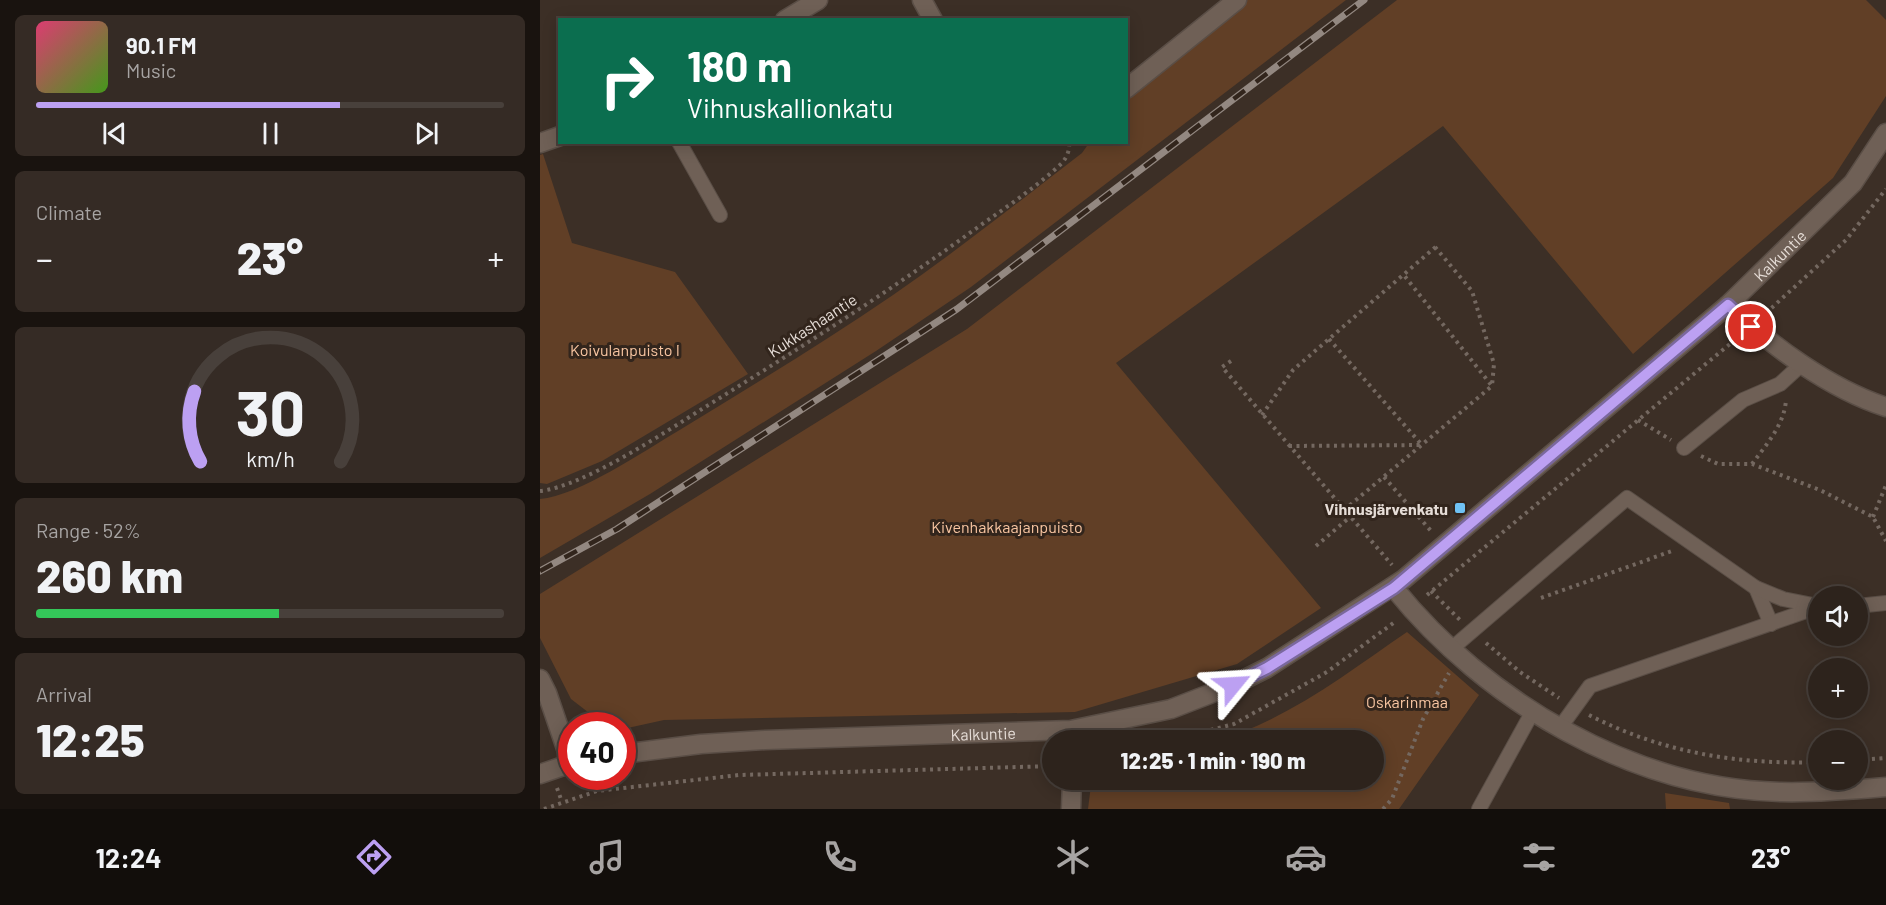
<!DOCTYPE html>
<meta charset="utf-8">
<style>
body{margin:0;font-family:Barlow,sans-serif;background:#352b25;color:#f1f3f6;height:100vh;display:flex;flex-direction:column;font-size:22px;white-space:nowrap}
*{box-sizing:border-box;margin:0}
p{font-size:20px;color:#a7a4a3}
.icon{flex:none;width:33px;height:33px;fill:none;stroke:currentColor;stroke-width:2;stroke-linecap:round;stroke-linejoin:round}
.map{position:relative;flex:1;overflow:hidden}
.details{display:flex;flex-direction:column;gap:15px;padding:15px;background:#19130f;width:540px}
.details>*{flex:none}
.hud{position:absolute;left:18px;top:18px;width:570px;height:126px;border-radius:0px;box-shadow:0 3px 15px #0003,0 0 0 2px #48403b;background:#0b6e4f;color:#fff;overflow:hidden}
.tools{position:absolute;left:1268px;top:586px;display:grid;gap:12px}
.tools a{display:grid;place-items:center;width:60px;height:60px;border-radius:50%;background:#2d231c;box-shadow:0 3px 15px #0003,0 0 0 2px #48403b;font-size:30px}
.speed{position:absolute;left:18px;top:712px;display:flex;gap:12px;font-size:30px;font-weight:700;text-align:center}
.speed>*{display:grid;place-content:center;width:78px;height:78px;border-radius:50%;background:#2d231c;box-shadow:0 3px 15px #0003,0 0 0 2px #48403b;line-height:1}
.speed .limit{border:9px solid #d22;background:#fff;color:#111}
.pin{position:absolute;display:grid;place-items:center;width:51px;height:51px;color:#fff;margin:-26px;border:3px solid #fff;border-radius:50%;box-shadow:0 2px 6px #0007}
.me{position:absolute;width:66px;margin:-33px;rotate:63deg;stroke-linejoin:round;filter:drop-shadow(0 0 4px #0008)}
.turn{display:flex;align-items:center;gap:21px;height:126px;padding:0 30px;font-size:27px}
.turn .icon{width:78px;height:78px;stroke-width:2.5}
.turn b{display:block;font-size:42px;line-height:51px}
.big{font-size:45px;font-weight:800;line-height:1.1}
.details .card{flex:1;display:flex;flex-direction:column;justify-content:center;gap:9px;min-width:0;padding:0 21px;border-radius:9px;background:#352b25}
.details .dial{align-items:center;gap:0}
.dial svg{height:156px;overflow:visible;fill:none;stroke:#48403b;stroke-width:7;stroke-linecap:round;text-anchor:middle}
.dial text{fill:#f1f3f6;stroke:none}
.song{display:flex;align-items:center;gap:18px}
.cover{width:72px;height:72px;border-radius:9px;background:linear-gradient(135deg,hsl(340 70% 55%),hsl(100 70% 35%))}
.played{height:6px;border-radius:3px;background:linear-gradient(90deg,#bca0f2 65%,#48403b 65%)}
.keys{display:flex;justify-content:space-around;direction:ltr}
.heat{display:flex;justify-content:space-between;align-items:center;font-size:33px;direction:ltr}
.charge{height:9px;border-radius:4px;background:linear-gradient(90deg,#34c759 52%,#48403b 0)}
.trip{position:absolute;left:502px;top:730px;width:342px;height:60px;border-radius:30px;background:#2d231c;box-shadow:0 3px 15px #0003,0 0 0 2px #48403b;font-weight:800;line-height:60px;text-align:center}
.tab-bar{display:flex;height:96px;justify-content:space-around;align-items:center;background:#120e0b;color:#a7a4a3}
.tab-bar .icon{width:42px;height:42px}
.tab-bar .selected{color:#bca0f2}
.tab-bar b{font-size:27px;color:#f1f3f6}
main{display:flex;flex:1;min-height:0}
.map>svg:first-child{display:block}
.green{fill:#613f26}
.lines{fill:none;stroke-linecap:round;stroke-linejoin:round}
.lane-casing{stroke:#5a4e46;stroke-width:16}
.street-casing{stroke:#5a4e46;stroke-width:21}
.secondary-casing{stroke:#5a4e46;stroke-width:21}
.path{stroke:#746860;stroke-width:4;stroke-dasharray:3 4.5;stroke-linecap:butt}
.lane{stroke:#6f6056;stroke-width:14}
.street{stroke:#6f6056;stroke-width:18}
.secondary{stroke:#6f6056;stroke-width:18}
.rail-casing{stroke:#938881;stroke-width:7}
.rail{stroke:#32251c;stroke-width:4.5;stroke-dasharray:14;stroke-linecap:butt}
.route-casing{stroke:#7a689d;stroke-width:15}
.route{stroke:#bca0f2;stroke-width:10}
.poi-dot{fill:#6fc2f4;stroke:#32251c;stroke-width:2}
.labels{text-anchor:middle;dominant-baseline:central;stroke-width:6;stroke-linejoin:round;paint-order:stroke}
.street-label{font-size:16px;fill:#e6ddd7;stroke:#32251c}
.park-label{font-size:16px;fill:#f8c5a1;stroke:#32251c}
.poi-label{font-size:16px;font-weight:bold;fill:#e6ddd7;stroke:#32251c;text-anchor:end}
</style>
<main>
<section class="details">
<div class="card">
<div class="song"><i class="cover"></i><div><b>90.1 FM</b><p>Music</p></div></div>
<div class="played"></div>
<div class="keys"><svg class="icon" aria-label="previous" viewBox="0 0 24 24"><path d="M18 5L8 12l10 7zM5 5v14"/></svg><svg class="icon" aria-label="pause" viewBox="0 0 24 24"><path d="M8 5v14M16 5v14"/></svg><svg class="icon" aria-label="next" viewBox="0 0 24 24"><path d="M6 5l10 7-10 7zM19 5v14"/></svg></div>
</div>
<div class="card"><p>Climate</p>
<div class="heat"><a>−</a><b class="big">23°</b><a>+</a></div>
</div>
<div class="card dial"><svg viewBox="0 0 100 80">
<path d="M14 69A42 42 0 1 1 86 69"/>
<path d="M14 69A42 42 0 0 1 11 33" stroke="#bca0f2"/>
<text x="50" y="56" font-size="32" font-weight="700">30</text>
<text x="50" y="72" font-size="11">km/h</text>
</svg></div>
<div class="card"><p>Range · 52%</p><b class="big">260 km</b><div class="charge"></div></div>
<div class="card"><p>Arrival</p><b class="big">12:25</b></div>
</section>
<div class="map">
<svg width="1346" height="809" viewBox="0 0 1346 809">
<rect width="100%" height="100%" fill="#3c2f26"/>
<g class="green">
<path d="M707,0H806L431,287L336,351L110,494L0,558V499C38,496 104,451 138,431C210,387 283,343 353,295C418,250 480,201 542,153L549,143L586,142L587,100Z"/>
<polygon points="857,0 1326,0 1346,20 1346,96 1293,178 1093,354 903,126 576,363 781,608 697,664 535,712 124,720 83,729 82,726 66,726 31,699 0,638 0,594 427,329"/>
<polygon points="3,154 32,243 135,272 208,374 62,461 7,484 0,483 0,155"/>
<path d="M867,632L939,695L859,809H548L551,785L556,780H834V741H674C745,722 807,673 867,632Z"/>
<polygon points="1125,793 1189,803 1190,809 1126,809"/>
</g>
<g class="lines">
<g class="lane-casing">
<g id="lane">
<polyline points="139,142 180,215"/>
<polyline points="1144,448 1203,400 1240,384 1263,363"/>
<polyline points="1216,588 1231,624"/>
<polyline points="1317,606 1346,603"/>
<polyline points="910,650 1087,498 1216,588 1243,599 1278,606"/>
<polyline points="1019,729 1050,686 1278,607"/>
<polyline points="939,809 993,711"/>
</g>
</g>
<g class="street-casing">
<g id="street">
<polyline points="382,0 393,20"/>
<polyline points="245,20 278,0"/>
<polyline points="586,89 697,0"/>
<polyline points="0,143 20,136"/>
<path d="M1188,305C1230,345 1290,389 1346,407"/>
<path d="M854,588C945,701 1093,789 1241,792C1276,793 1311,790 1346,787"/>
<polyline points="0,679 7,693 31,763"/>
<polyline points="531,809 532,780"/>
</g>
</g>
<g class="secondary-casing">
<g id="secondary">
<path id="s1" d="M82,754L161,744L225,740L531,730L631,709L693,685L727,668L864,579L1188,305L1313,183L1346,133"/>
<polyline points="0,774 32,763"/>
</g>
</g>
<g class="path">
<polyline points="895,247 932,291 954,364 952,386"/>
<polyline points="1226,313 1306,240 1346,189"/>
<polyline points="789,339 882,445"/>
<polyline points="691,361 682,367 852,565"/>
<polyline points="722,415 753,370 899,244"/>
<polyline points="1098,420 1131,440"/>
<polyline points="749,446 882,445"/>
<polyline points="1161,456 1178,464 1212,464 1280,490 1333,517 1346,541"/>
<path d="M1212,464C1226,445 1245,424 1246,399"/>
<polyline points="844,477 891,531"/>
<path d="M0,491C42,487 124,433 162,409C249,355 336,300 420,240C454,215 491,192 522,163C527,157 530,150 529,142"/>
<polyline points="804,510 952,386 863,274"/>
<polyline points="1333,517 1346,485"/>
<polyline points="776,546 810,517"/>
<polyline points="891,591 920,620"/>
<polyline points="887,595 1196,339"/>
<polyline points="1001,598 1132,551"/>
<polyline points="946,643 980,672 1019,698"/>
<path d="M1049,715C1121,752 1197,765 1278,762"/>
<polyline points="627,741 694,724 787,672 856,621"/>
<polyline points="1317,760 1346,758"/>
<polyline points="17,788 22,802"/>
<polyline points="4,809 57,791 199,775 513,766"/>
<polyline points="843,809 852,799 883,719 909,673"/>
</g>
<use href="#lane" class="lane"/>
<use href="#street" class="street"/>
<use href="#secondary" class="secondary"/>
<g class="rail-casing">
<polyline id="rail" points="0,571 77,529 417,309 824,0"/>
</g>
<use href="#rail" class="rail"/>
</g>
<g class="lines">
<g class="route-casing">
<polyline id="route" points="693,685 727,668 854,588 1188,305 1211,327"/>
</g>
<use href="#route" class="route"/>
</g>
<rect class="poi-dot" x="914" y="502" width="12" height="12" rx="3"/>
<g class="labels">
<g class="street-label">
<text stroke="none"><textPath href="#s1" startOffset="1316">Kalkuntie</textPath></text>
<text transform="translate(272 325) rotate(-33)">Kukkashaantie</text>
<text stroke="none"><textPath href="#s1" startOffset="362">Kalkuntie</textPath></text>
</g>
<g class="park-label">
<text x="85" y="349">Koivulanpuisto I</text>
<text x="467" y="526">Kivenhakkaajanpuisto</text>
<text x="867" y="701">Oskarinmaa</text>
</g>
<g class="poi-label">
<text x="908" y="508">Vihnusjärvenkatu</text>
</g>
</g>
</svg>
<div class="tools">
<a><svg class="icon" aria-label="sound" viewBox="0 0 24 24"><path d="M4 9h4l5-4v14l-5-4H4zM17 9q2 3 0 6"/></svg></a>
<a>+</a>
<a>−</a>
</div>
<div class="speed"><div class="limit">40</div></div>
<div class="pin" style="left:1211px;top:327px;background:#d93025"><svg class="icon" aria-label="arrive" viewBox="0 0 24 24"><path d="M6 21V4h12l-3 4 3 4H6"/></svg></div>
<svg class="me" style="left:693px;top:685px" viewBox="-20 -20 40 40"><path d="M0-17L14 15 0 8-14 15z" fill="#bca0f2" stroke="#fff" stroke-width="4"/></svg>
<div class="trip">12:25 · 1 min · 190 m</div>
<div class="hud">
<div class="turn"><svg class="icon" aria-label="right" viewBox="0 0 24 24"><path d="M7 20v-9h11M14 6l5 5-5 5"/></svg><div><b>180 m</b>Vihnuskallionkatu</div></div>
</div>
</div>
</main>
<nav class="tab-bar">
<b>12:24</b>
<svg class="icon selected" aria-label="directions" viewBox="0 0 24 24"><path d="M12 3l9 9-9 9-9-9zM9 14v-3h6M13 9l2 2-2 2"/></svg>
<svg class="icon" aria-label="music" viewBox="0 0 24 24"><path d="M9 18V5l10-2v13"/><circle cx="6" cy="18" r="3"/><circle cx="16" cy="16" r="3"/></svg>
<svg class="icon" aria-label="phone" viewBox="0 0 24 24"><path d="M5 4h4l2 5-3 2q2 4 5 5l2-3 5 2v4C11 20 4 13 5 4z"/></svg>
<svg class="icon" aria-label="climate" viewBox="0 0 24 24"><path d="M12 3v18M4 7l16 10M4 17L20 7"/></svg>
<svg class="icon" aria-label="car" viewBox="0 0 24 24"><path d="M5 17H2v-5l4-1 3-4h7l3 4 3 1v5h-3M9 17h6M6 11h13"/><circle cx="7" cy="17" r="2"/><circle cx="17" cy="17" r="2"/></svg>
<svg class="icon" aria-label="filters" viewBox="0 0 24 24"><path d="M4 7h16M4 17h16"/><circle cx="9" cy="7" r="2"/><circle cx="15" cy="17" r="2"/></svg>
<b>23°</b>
</nav>
